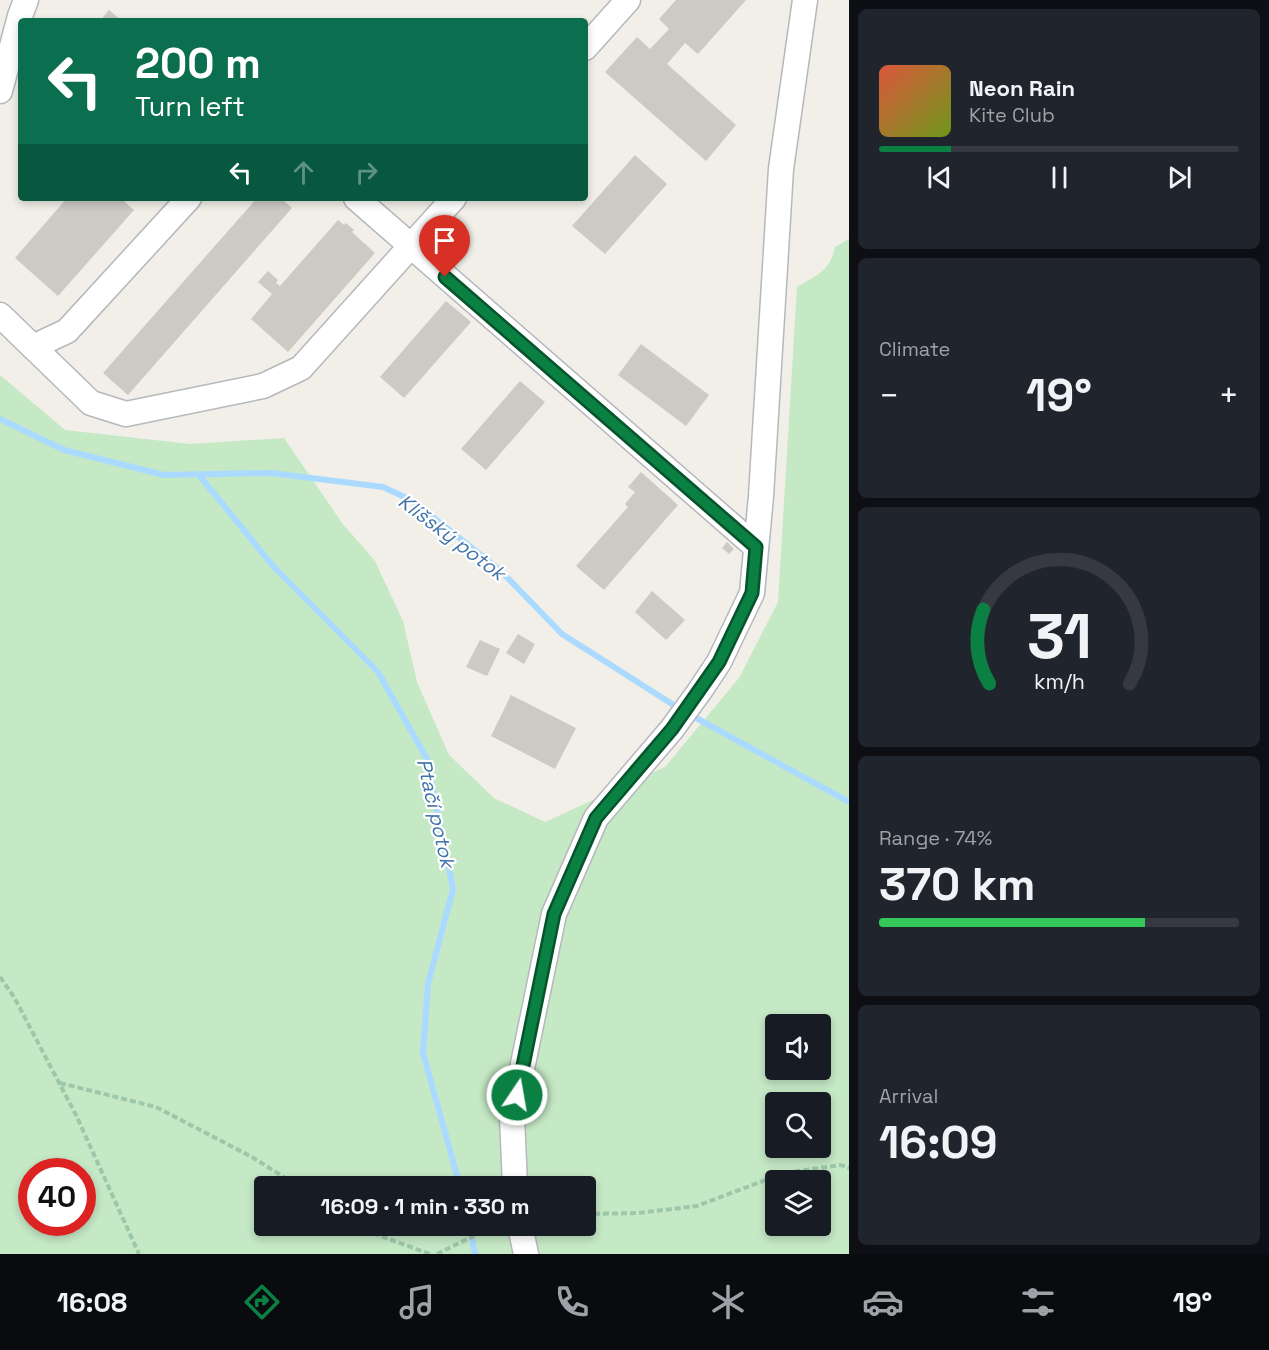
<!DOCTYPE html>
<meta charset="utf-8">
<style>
body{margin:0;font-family:"Space Grotesk",sans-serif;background:#20242c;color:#f1f3f6;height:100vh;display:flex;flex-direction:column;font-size:22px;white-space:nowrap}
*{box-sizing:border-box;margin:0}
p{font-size:20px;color:#9ea1a6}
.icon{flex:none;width:33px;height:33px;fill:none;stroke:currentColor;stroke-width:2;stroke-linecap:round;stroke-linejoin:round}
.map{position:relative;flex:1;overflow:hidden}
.sheet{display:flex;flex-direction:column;gap:9px;padding:9px;background:#0d0f14;width:420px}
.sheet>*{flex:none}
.guide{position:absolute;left:18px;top:18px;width:570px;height:183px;border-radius:6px;box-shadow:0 3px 9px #0003;background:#0b6e4f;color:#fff;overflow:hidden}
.fabs{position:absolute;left:765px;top:1014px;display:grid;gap:12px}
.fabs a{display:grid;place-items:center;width:66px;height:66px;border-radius:6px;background:#171b24;box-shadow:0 3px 9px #0003;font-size:30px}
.speed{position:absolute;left:18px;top:1158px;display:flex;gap:12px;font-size:30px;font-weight:700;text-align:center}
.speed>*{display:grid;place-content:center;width:78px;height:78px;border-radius:50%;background:#171b24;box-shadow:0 3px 9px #0003;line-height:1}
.speed .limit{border:9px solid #d22;background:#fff;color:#111}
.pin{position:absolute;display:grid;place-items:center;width:51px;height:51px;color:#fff;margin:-62px -26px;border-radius:50% 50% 50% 0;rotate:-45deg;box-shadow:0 0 6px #0007}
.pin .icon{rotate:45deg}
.me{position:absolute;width:66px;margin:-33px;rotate:12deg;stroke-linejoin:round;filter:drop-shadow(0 0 4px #0008)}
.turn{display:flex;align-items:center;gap:21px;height:126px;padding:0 18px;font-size:27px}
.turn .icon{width:78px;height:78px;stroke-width:2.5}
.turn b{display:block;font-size:42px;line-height:51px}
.lanes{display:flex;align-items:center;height:57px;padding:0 18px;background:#0003;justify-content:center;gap:30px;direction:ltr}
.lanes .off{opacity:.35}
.big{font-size:45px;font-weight:700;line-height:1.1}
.sheet .tile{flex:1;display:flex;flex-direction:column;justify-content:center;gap:9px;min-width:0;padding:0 21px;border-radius:9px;background:#20242c}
.sheet .dial{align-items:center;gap:0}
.dial svg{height:156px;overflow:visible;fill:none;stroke:#363941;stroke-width:7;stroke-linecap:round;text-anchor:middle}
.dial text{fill:#f1f3f6;stroke:none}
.song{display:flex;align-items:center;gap:18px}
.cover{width:72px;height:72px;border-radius:9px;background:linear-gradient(135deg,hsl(10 70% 55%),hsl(80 70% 35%))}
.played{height:6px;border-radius:3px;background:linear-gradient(90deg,#0b8043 20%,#363941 20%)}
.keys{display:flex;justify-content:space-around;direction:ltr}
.heat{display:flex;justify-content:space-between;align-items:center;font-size:33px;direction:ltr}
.charge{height:9px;border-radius:4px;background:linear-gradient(90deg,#34c759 74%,#363941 0)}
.trip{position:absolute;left:254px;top:1176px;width:342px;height:60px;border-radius:6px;background:#171b24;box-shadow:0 3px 9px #0003;font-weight:700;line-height:60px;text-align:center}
.menu{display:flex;height:96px;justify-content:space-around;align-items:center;background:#090b0e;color:#9ea1a6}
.menu .icon{width:42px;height:42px}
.menu .current{color:#0b8043}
.menu b{font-size:27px;color:#f1f3f6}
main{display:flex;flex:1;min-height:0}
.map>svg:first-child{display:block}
.green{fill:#c5e8c5;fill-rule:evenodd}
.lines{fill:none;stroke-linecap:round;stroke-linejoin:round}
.stream{stroke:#aadaff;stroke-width:6}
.building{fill:#cccac5}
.minor-casing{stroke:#b5b8bc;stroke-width:27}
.path{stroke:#9cc7a9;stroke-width:4;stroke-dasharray:6 3;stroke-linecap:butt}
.minor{stroke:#fff;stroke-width:24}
.route-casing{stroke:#07532c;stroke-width:15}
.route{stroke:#0b8043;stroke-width:10}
.labels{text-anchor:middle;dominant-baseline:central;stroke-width:4.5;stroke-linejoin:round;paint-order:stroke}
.water-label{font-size:20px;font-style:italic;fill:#4174aa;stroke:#fff}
</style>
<main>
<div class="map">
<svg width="849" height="1254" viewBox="0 0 849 1254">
<rect width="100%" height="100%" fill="#f1efe8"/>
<path class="green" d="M849,239V1254H0V375L65,430L190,444L284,438L342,523L375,561L403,621L417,682L449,755L494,798L545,822L665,767L739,678L778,602L797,287C817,275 830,271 835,247ZM776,1024H820V1070H776ZM776,1102H820V1148H776ZM32,1172H82V1222H32ZM776,1180H820V1226H776ZM264,1186H585V1226H264Z"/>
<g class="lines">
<g class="stream">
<polyline points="0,419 64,450 164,475 271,473 383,487 411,500 500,570 562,634 680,709"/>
<polyline points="199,475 273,566 378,672 427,759 453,889 428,984 423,1053 460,1186"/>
<polyline points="689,714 849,802"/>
<polyline points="470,1226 475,1254"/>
</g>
</g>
<g class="building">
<polygon points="676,0 746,0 698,54 685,43 667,64 736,125 706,161 605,72 637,37 650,49 669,29 659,19"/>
<polygon points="109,10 122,21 100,21"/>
<polygon points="635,155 667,184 605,254 572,226"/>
<polygon points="67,198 120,198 134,210 58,296 15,258"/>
<polygon points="257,198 281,198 292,208 128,395 103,373"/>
<polygon points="338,220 344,225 346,223 354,230 352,232 375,253 288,352 251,319 272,294 258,282 268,271 278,280 276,283 280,286"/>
<polygon points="446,301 471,322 404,398 380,377"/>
<polygon points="641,344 709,395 686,426 618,375"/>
<polygon points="520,381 545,402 486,470 461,449"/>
<polygon points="641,472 678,505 604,590 576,566 628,507 625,504 635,492 628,487"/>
<polygon points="727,542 734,549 729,554 722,548"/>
<polygon points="652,591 685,620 666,640 635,612"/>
<polygon points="518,634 535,644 524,664 506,653"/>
<polygon points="480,640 500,649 487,676 466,667"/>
<polygon points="511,695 576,728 555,769 491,736"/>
</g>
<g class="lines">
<g class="minor-casing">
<g id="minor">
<polyline points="585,48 628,0"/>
<polyline points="0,91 20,16 26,0"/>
<polyline points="356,198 756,547"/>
<polyline points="0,315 91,403 126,414 263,386 301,368 454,198"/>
<polyline points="33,347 67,331 189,198"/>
<polyline points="515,1186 512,1117 554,914 596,818 672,729 699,692 719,662 752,593 761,496 781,169 805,0"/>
<polyline points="520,1226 526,1254"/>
</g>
</g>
<g class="path">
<polyline points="0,977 14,997 76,1115 139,1254"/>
<polyline points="60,1083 156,1107 252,1157 298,1186"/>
<polyline points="585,1214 638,1213 697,1206 784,1173 841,1165 849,1168"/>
<polyline points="357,1226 364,1230 430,1254"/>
<polyline points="437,1254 494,1226"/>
</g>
<use href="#minor" class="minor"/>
</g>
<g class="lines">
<g class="route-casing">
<polyline id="route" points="445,277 756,547 752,593 719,662 672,729 596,818 554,914 517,1095"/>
</g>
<use href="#route" class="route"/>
</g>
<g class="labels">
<g class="water-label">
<text transform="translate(452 537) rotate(37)">Klíšský potok</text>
<text transform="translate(436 813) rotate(77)">Ptačí potok</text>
</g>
</g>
</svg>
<div class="fabs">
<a><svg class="icon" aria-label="sound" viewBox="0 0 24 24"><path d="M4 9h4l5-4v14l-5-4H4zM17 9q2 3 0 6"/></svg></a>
<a><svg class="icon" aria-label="search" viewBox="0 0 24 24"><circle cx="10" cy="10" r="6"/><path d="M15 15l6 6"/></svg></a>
<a><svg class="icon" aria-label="layers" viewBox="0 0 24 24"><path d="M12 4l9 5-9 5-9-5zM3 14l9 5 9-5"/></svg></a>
</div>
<div class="speed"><div class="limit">40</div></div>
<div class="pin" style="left:445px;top:277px;background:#d93025"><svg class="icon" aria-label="arrive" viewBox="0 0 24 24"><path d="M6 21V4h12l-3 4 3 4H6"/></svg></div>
<svg class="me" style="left:517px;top:1095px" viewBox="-20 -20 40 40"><circle r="17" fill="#0b8043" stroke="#fff" stroke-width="3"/><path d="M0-11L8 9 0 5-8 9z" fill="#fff"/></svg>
<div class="trip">16:09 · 1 min · 330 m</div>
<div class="guide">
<div class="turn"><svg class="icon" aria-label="left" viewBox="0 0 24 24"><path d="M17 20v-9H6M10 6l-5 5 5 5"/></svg><div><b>200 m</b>Turn left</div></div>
<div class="lanes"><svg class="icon" aria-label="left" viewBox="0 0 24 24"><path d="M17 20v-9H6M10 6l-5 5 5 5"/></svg><svg class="icon off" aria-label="ahead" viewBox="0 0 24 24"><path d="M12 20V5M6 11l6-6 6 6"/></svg><svg class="icon off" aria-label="right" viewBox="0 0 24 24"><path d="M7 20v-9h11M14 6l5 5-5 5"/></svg></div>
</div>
</div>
<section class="sheet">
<div class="tile">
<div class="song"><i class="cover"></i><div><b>Neon Rain</b><p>Kite Club</p></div></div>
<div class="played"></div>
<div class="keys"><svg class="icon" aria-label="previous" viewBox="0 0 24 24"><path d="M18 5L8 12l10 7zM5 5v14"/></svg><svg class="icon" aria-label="pause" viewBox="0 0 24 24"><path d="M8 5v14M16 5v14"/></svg><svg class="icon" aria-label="next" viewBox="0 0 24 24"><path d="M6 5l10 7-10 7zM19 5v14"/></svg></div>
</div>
<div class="tile"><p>Climate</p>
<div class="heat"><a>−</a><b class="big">19°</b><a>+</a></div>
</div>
<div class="tile dial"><svg viewBox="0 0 100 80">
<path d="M14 69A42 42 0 1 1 86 69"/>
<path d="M14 69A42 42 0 0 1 11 31" stroke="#0b8043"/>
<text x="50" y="56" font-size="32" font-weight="700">31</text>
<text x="50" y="72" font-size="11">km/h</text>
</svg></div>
<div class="tile"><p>Range · 74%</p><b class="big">370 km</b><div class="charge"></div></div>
<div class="tile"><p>Arrival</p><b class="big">16:09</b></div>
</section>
</main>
<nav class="menu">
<b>16:08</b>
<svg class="icon current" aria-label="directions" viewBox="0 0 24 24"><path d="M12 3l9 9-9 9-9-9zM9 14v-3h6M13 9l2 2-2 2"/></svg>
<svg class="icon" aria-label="music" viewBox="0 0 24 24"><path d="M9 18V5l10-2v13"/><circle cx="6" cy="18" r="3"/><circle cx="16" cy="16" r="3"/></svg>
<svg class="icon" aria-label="phone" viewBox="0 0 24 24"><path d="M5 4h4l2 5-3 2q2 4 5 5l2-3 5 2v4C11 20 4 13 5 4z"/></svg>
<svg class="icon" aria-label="climate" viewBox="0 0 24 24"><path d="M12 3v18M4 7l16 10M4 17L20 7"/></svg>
<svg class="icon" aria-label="car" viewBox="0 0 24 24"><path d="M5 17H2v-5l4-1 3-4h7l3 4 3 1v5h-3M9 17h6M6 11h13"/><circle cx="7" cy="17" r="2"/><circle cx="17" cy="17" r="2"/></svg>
<svg class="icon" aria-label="filters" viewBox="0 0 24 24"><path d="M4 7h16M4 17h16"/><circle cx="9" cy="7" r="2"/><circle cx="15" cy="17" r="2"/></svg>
<b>19°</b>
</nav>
